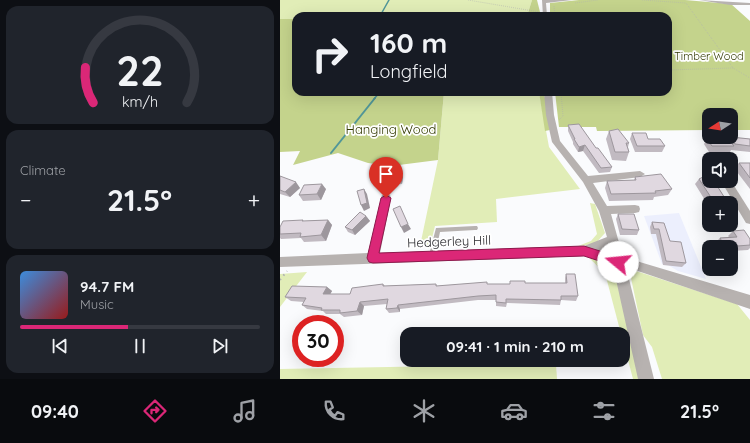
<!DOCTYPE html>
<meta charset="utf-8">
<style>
body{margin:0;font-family:Quicksand,sans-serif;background:#20242c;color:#f1f3f6;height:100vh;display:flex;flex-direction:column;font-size:15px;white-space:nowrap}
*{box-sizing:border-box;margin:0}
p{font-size:13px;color:#9ea1a6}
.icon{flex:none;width:22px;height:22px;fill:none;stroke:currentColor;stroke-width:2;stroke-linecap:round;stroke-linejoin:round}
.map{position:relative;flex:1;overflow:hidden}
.details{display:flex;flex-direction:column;gap:6px;padding:6px;background:#0d0f14;width:280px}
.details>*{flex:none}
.top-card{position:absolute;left:12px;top:12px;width:380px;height:84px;border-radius:12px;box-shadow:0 4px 16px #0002;background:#171b24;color:#f1f3f6;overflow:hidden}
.needle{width:26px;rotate:258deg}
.tools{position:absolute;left:422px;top:108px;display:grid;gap:8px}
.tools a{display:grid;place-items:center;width:36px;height:36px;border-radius:8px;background:#171b24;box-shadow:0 4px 16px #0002;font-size:20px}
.speed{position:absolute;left:12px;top:315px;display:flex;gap:8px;font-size:20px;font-weight:700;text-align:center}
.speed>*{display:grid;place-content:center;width:52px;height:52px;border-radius:50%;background:#171b24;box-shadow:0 4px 16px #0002;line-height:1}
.speed .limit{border:6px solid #d22;background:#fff;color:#111}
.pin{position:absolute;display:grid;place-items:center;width:34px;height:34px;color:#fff;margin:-41px -17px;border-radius:50% 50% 50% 0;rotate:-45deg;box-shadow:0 0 4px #0007}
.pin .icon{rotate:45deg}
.me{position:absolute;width:44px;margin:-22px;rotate:287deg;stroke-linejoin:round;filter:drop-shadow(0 0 3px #0008)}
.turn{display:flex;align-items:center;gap:14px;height:84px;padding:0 12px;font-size:18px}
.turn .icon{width:52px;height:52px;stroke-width:2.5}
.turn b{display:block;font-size:28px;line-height:34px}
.big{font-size:30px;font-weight:700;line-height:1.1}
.details .tile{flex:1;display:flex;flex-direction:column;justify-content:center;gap:6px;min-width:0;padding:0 14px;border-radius:12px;background:#20242c}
.details .dial{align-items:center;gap:0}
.dial svg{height:104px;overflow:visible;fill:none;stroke:#363941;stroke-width:7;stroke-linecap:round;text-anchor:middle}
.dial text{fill:#f1f3f6;stroke:none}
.song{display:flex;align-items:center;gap:12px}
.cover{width:48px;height:48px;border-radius:6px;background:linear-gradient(135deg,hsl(210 70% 55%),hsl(0 70% 35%))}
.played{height:4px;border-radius:2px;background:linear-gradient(90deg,#db2777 45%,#363941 45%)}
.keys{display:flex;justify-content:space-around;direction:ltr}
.heat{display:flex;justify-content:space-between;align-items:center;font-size:22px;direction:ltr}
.trip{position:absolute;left:120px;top:327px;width:230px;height:40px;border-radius:12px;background:#171b24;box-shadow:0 4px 16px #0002;font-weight:700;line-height:40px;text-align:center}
.tabs{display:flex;height:64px;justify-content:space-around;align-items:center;background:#090b0e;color:#9ea1a6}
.tabs .icon{width:28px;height:28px}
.tabs .selected{color:#db2777}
.tabs b{font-size:18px;color:#f1f3f6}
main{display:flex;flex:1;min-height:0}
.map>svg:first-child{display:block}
.built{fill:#eceffd}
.green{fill:#e1edb7}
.forest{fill:#c4d38c}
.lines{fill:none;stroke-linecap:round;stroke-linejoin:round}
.stream-far1{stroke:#509699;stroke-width:1.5}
.stream{stroke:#509699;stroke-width:2}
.path-far1{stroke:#b0b1b3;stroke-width:1;stroke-dasharray:0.5 1.5;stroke-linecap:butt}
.path{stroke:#b0b1b3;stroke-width:2;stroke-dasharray:1.5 4;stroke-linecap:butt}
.service{fill:#b7b2b0;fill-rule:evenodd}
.minor{fill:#b7b2b0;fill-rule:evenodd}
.wall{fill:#c1bac1}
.shaded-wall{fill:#9d979d}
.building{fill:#e0d8e0;stroke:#9d979d}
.route{fill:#db2777;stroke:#8e194d}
.labels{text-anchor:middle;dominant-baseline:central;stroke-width:3.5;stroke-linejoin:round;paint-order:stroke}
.far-park-label{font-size:11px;fill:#333a03;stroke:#fff}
.park-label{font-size:13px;fill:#333a03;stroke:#fff}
.street-label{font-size:13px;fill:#2b2b2f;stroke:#fff}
</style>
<main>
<section class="details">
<div class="tile dial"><svg viewBox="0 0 100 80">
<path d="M14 69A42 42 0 1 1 86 69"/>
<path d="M14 69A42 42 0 0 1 8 42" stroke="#db2777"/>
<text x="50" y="56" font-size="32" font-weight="700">22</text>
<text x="50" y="72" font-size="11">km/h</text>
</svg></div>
<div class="tile"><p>Climate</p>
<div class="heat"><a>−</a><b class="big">21.5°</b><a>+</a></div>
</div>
<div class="tile">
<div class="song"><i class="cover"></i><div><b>94.7 FM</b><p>Music</p></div></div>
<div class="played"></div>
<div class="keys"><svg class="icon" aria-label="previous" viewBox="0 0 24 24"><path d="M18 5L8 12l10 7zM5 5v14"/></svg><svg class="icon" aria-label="pause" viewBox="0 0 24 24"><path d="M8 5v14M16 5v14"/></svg><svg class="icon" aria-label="next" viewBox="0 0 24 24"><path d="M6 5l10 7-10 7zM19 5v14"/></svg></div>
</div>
</section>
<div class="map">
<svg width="470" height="379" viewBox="0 0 470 379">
<rect width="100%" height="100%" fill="#fafbfd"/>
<polygon class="built" points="399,213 426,279 398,271 388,265 382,264 364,216"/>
<g class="green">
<polygon points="0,0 252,0 247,16 103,16 103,14 66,16 16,16 16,19 0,19"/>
<polygon points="164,92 259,92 269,147 300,189 216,199 217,222 155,226 150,246 140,246 158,160"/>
<polygon points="310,203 315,204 325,233 315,244 298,246 311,241 317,234"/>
<polygon points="309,258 328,263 336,272 361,379 353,379 343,341 343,334 341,334 325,273"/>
<polygon points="353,270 457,304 470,320 470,379 382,379 372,347 363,335 351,278"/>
<polygon points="27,272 0,307 0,274"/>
<polygon points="276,364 277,379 0,379 0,369"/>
</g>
<g class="forest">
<polygon points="252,0 257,0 261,16 247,16"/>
<polygon points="299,0 405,0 451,4 470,21 470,130 451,130 451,115 429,115 429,130 317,131 316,127 279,127 275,92 388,92 388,16 270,16 270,3"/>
<polygon points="0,19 16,19 16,92 164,92 158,160 111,166 88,163 58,153 13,165 20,151 0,152"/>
<polygon points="259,92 264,92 270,130 265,131"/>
</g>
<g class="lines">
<g class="stream-far1">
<polyline points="100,16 109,0"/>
<polyline points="94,99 100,92"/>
</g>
<polyline class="stream" points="51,153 95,98"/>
<g class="path-far1">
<polyline points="188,0 259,12"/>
<polyline points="362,0 406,3 453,68 470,78"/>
<polyline points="295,3 318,0"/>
<polyline points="274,6 275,16"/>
<polyline points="388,70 453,68"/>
<polyline points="279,120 283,116 281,92"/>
</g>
<polyline class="path" points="0,280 7,271"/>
<polygon class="service" points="195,226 197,226 198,228 197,230 195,230 160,232 155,255 154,257 152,258 150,257 149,255 156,228"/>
<g class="minor">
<polygon points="262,0 292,0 266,3 267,16 263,16"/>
<polygon points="419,0 470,3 470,5 450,5"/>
<path d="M264,92H272L274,115L280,141L308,176L360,171L365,174L360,177L313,183L327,206L355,205L359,206L360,209L359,212L355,213L331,214L343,257L470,295V309L346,267L374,379H358L333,266L304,256L0,267V257L88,253L101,198L102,195H110L111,198L100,253L304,246L327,237L319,211L303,182L272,142L266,115ZM329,247L330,254L319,251Z"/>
<polygon points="441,181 451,181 470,211 470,224 466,223"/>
</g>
</g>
<g class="wall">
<polygon points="288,125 316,148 332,167 330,172 319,173 303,151 298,152 293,144 293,142 288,131"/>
<polygon points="329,131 349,143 348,147 349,152 346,161 332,160 326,139"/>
<polygon points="352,133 385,146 382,152 355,152 350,139"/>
<polygon points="451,137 470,139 470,152 451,150 450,152 429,152 424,144 427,139 449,140"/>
<polygon points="459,163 470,163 470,189 454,168"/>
<polygon points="0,176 20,188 10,197 0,194"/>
<polygon points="123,177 122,184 102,186 99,181"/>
<polygon points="355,177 392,189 388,195 374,197 373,200 329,201 325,188 327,181 354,180"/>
<polygon points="419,179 448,203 429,203 429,213 426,208 428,205 415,184"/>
<polygon points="46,189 41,200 23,201 19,195"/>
<polygon points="338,214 359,230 357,235 340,235 336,219"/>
<polygon points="86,216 90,221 75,235 68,232 65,227"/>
<polygon points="23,220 24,221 48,220 52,225 46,241 24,242 21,238 1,239 0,238 0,227"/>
<polygon points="372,222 390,241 406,263 402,267 383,265 376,234 371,234 370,227"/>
<polygon points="453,231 470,239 470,248 468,250 451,251 451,247 437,247 435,243 440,238 449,237 448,236"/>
<polygon points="286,274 298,296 296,301 281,300 280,305 227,303 226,307 216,306 216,300 198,300 120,309 120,312 109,313 106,309 107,304 84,306 82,315 64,317 60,314 46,314 43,311 27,309 22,305 24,302 11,301 5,297 47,287 52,291 50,294 70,294 103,284 105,286 156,284 157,286 207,284 230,284 245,283 285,283 285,278"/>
</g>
<g class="shaded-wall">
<polygon points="305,145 303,151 298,152 299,147"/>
<polygon points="121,172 123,177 122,184 120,178"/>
<polygon points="16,182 20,188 10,197 5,192"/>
<polygon points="42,184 46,189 41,200 37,194"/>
<polygon points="84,189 87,194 90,208 84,211 81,205"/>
<polygon points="86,216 90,221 75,235 72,230"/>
<polygon points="48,220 52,225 46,241 41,235"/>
<polygon points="128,224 131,229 124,233 121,227"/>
<polygon points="47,287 52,291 48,298 43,294"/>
<polygon points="80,302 84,306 82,315 77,311"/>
<polygon points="118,305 120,309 120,312 117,308"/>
</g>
<g class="building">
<polygon points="299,124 316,148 318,148 332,167 321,168 305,145 299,147 294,139 295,139 288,125"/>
<polygon points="338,129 349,143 346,143 349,152 335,152 329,131"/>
<polygon points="352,133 366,133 368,139 380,139 385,146 357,146"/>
<polygon points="451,137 470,139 470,146 455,144"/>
<polygon points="427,139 448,139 454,146 432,146"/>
<polygon points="459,163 470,163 470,178"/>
<polygon points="121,172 120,178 99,181 100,174"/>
<polygon points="381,174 392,189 375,191 376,193 331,194 327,181 356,180 355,177"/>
<polygon points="429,174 429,181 434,181 448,203 430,203 430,202 434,202 419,179"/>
<polygon points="0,176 16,182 5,192 0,190"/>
<polygon points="42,184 37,194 19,195 24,185"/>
<polygon points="84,189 87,203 81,205 77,191"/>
<polygon points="120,206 128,224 121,227 113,209"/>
<polygon points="80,212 86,216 72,230 65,227"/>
<polygon points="338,214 354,214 359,230 342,229"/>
<polygon points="23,220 22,221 48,220 41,235 20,237 21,233 0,234 0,227 3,221"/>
<polygon points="372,222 384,223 390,241 401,242 406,263 386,261 379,229 374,229"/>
<polygon points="464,230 470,239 470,245 445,247 440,238 457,237 453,231"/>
<polygon points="286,274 295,274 298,296 281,296 281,300 226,299 226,303 216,302 216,295 198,296 118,305 117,308 106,309 108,299 80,302 77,311 60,313 60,310 41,310 42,308 22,305 26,298 5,297 12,286 47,287 43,294 70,294 72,288 103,284 103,286 156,284 156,286 207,282 207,284 230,284 230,281 245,281 245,283 287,283"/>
</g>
<polygon class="route" points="106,195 111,198 99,253 304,246 342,258 344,262 342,265 338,267 304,256 93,263 89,262 87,258 101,198"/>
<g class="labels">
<g class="far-park-label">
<text x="429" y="56">Timber Wood</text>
</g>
<g class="park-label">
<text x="111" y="129">Hanging Wood</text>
</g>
<g class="street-label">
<text transform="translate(169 241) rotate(-2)">Hedgerley Hill</text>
</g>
</g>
</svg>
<div class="tools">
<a><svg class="needle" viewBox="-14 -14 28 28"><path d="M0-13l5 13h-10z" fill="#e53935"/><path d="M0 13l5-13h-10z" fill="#9ea1a6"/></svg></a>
<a><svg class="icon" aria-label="sound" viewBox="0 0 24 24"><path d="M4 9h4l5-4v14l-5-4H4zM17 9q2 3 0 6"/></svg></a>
<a>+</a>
<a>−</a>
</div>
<div class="speed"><div class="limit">30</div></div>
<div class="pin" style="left:106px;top:198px;background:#d93025"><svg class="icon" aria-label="arrive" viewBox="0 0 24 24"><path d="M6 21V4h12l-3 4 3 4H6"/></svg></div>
<svg class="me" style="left:338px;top:262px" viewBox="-20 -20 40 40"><circle r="19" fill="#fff"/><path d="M0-13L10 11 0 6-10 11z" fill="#db2777"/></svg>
<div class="trip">09:41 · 1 min · 210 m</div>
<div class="top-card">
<div class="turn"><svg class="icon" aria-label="right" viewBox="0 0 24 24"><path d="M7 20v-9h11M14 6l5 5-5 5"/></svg><div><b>160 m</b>Longfield</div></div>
</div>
</div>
</main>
<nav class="tabs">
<b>09:40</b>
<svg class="icon selected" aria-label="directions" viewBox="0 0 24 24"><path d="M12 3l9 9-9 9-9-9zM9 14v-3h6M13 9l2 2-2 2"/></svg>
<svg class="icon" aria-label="music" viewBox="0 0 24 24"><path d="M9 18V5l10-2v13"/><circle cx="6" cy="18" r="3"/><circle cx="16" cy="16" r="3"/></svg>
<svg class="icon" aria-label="phone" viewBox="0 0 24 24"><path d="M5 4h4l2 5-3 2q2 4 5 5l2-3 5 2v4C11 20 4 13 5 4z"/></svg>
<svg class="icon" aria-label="climate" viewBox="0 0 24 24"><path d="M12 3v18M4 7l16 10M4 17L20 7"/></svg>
<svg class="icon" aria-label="car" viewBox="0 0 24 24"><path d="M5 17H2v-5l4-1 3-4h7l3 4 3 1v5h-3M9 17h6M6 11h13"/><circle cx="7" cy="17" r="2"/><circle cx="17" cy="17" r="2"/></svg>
<svg class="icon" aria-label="filters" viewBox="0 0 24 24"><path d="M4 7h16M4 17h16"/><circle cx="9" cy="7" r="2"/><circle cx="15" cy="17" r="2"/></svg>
<b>21.5°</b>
</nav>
